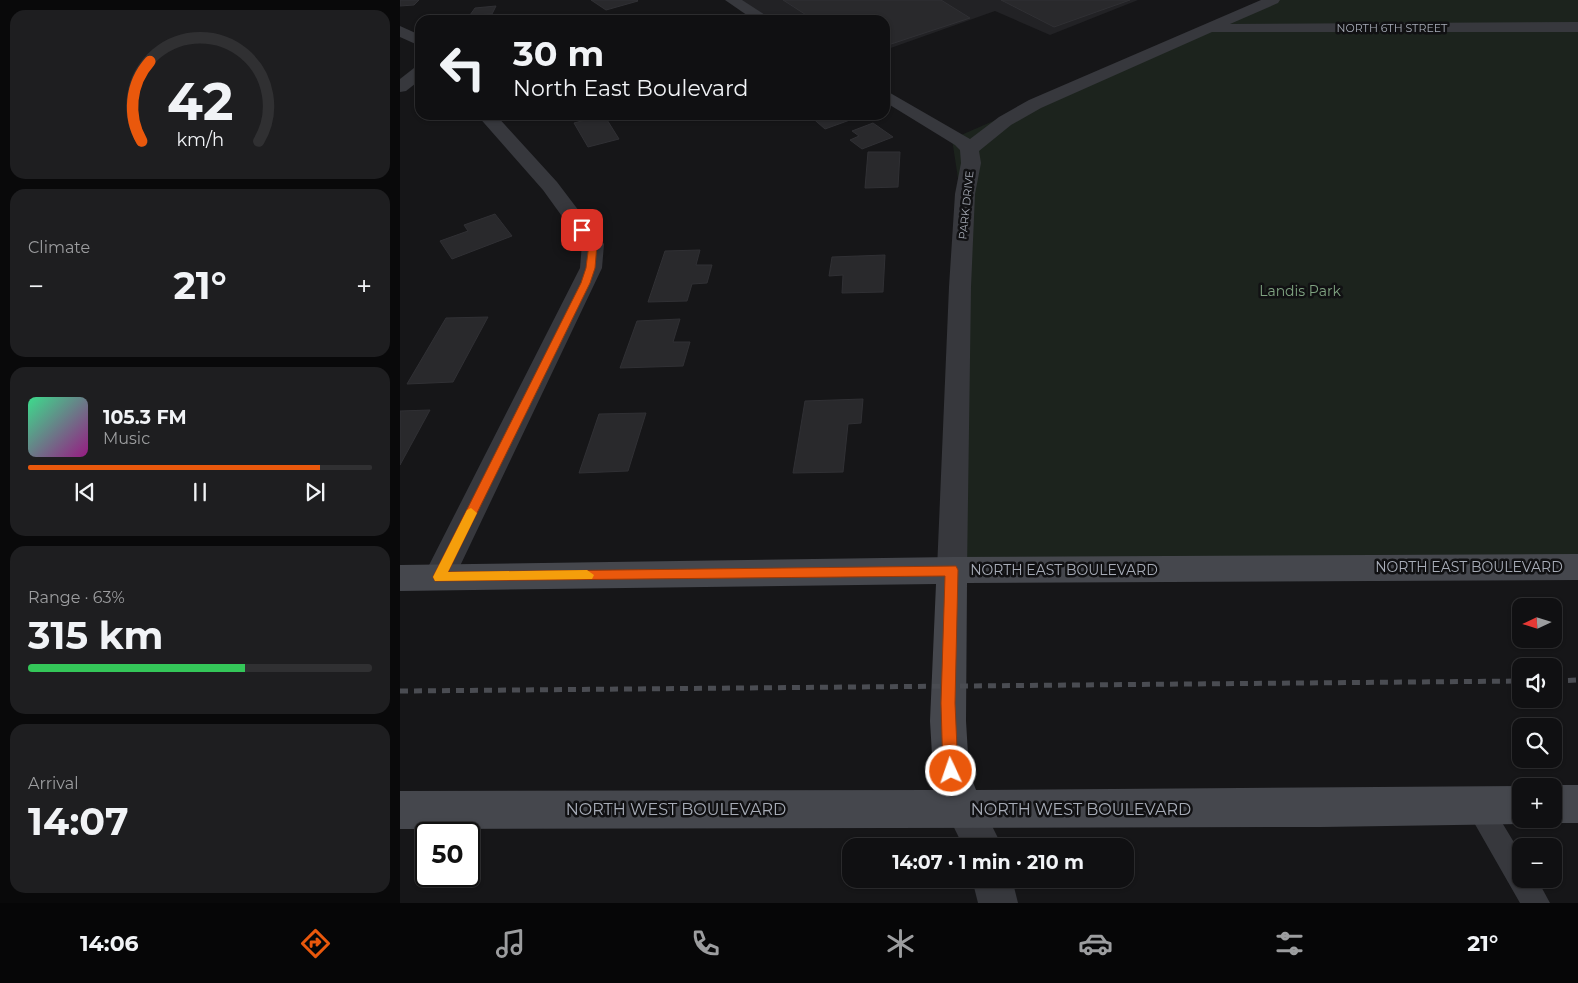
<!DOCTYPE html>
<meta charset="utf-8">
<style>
body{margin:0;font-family:Montserrat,sans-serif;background:#1e1e20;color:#f1f3f6;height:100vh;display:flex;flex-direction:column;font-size:19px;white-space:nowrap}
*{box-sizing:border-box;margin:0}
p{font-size:16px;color:#9c9d9f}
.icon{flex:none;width:28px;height:28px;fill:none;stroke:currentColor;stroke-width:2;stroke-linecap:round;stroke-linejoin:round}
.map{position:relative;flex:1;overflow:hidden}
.details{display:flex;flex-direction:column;gap:10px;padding:10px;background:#09090a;width:400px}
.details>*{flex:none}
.top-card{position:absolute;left:15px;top:15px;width:475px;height:105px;border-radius:15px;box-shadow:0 1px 4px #0004,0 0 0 1px #303032;background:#101012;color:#f1f3f6;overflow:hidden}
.needle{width:32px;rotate:266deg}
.fabs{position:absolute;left:1112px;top:598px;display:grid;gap:10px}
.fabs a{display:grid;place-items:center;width:50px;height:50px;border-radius:10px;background:#101012;box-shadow:0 1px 4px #0004,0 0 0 1px #303032;font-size:25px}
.speed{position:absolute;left:15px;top:822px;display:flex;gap:10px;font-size:25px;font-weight:700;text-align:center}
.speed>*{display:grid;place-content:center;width:65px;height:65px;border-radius:50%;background:#101012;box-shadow:0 1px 4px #0004,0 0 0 1px #303032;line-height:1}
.speed .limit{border:2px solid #111;border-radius:8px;background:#fff;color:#111}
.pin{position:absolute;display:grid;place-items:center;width:42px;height:42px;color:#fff;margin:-21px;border-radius:10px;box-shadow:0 2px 8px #0006}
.me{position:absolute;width:55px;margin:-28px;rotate:357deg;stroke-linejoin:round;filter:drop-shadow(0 0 4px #0008)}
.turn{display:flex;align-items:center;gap:18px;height:105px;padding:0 15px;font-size:22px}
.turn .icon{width:65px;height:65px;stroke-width:2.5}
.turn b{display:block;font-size:35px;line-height:42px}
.big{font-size:38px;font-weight:700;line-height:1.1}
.details .card{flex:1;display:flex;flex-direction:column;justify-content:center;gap:8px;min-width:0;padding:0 18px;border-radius:15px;background:#1e1e20}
.details .dial{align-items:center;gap:0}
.dial svg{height:130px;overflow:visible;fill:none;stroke:#303032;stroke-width:7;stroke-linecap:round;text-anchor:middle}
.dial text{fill:#f1f3f6;stroke:none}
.song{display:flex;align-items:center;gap:15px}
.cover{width:60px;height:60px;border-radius:8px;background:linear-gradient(135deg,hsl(150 70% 55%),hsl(310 70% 35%))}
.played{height:5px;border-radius:2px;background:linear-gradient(90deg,#ea580c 85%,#303032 85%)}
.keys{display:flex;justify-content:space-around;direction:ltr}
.heat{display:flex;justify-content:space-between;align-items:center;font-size:28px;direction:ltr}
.charge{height:8px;border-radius:4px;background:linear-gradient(90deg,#34c759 63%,#303032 0)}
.trip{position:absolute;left:442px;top:838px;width:292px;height:50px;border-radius:15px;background:#101012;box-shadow:0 1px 4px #0004,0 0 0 1px #303032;font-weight:700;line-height:50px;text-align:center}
.dock{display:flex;height:80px;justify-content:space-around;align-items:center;background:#060607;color:#9c9d9f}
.dock .icon{width:35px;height:35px}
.dock .on{color:#ea580c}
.dock b{font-size:22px;color:#f1f3f6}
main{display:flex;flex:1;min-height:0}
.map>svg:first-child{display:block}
.built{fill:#222225}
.green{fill:#1c231d}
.building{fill:#29292c;stroke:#303034}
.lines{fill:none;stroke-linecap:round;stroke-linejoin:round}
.lane{fill:#37383d;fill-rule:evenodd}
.street{fill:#37383d;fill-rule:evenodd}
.secondary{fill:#45474d;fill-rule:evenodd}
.rail{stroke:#4a4c52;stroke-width:5;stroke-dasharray:8 6;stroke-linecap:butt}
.route{fill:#ea580c;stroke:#983908}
.slow{fill:#f59e0b}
.labels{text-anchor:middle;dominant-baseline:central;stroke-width:5;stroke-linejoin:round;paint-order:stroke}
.far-street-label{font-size:11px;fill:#a8adb8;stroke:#111113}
.park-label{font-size:14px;fill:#7fa381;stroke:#111113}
.street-label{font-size:14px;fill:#a8adb8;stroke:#111113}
.near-street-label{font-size:16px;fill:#a8adb8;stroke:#111113}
</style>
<main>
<section class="details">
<div class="card dial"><svg viewBox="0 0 100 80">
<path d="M14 69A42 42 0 1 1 86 69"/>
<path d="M14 69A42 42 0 0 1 19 20" stroke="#ea580c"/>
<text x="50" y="56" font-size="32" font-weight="700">42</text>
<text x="50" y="72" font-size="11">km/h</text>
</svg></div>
<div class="card"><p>Climate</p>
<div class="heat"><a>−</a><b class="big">21°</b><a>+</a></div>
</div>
<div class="card">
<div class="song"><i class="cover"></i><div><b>105.3 FM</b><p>Music</p></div></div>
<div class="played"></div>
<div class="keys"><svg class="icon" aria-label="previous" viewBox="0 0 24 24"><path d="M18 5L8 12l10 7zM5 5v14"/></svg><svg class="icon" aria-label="pause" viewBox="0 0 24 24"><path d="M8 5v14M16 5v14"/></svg><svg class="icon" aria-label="next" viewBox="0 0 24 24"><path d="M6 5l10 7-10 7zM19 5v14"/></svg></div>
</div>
<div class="card"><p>Range · 63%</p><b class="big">315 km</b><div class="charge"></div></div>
<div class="card"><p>Arrival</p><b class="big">14:07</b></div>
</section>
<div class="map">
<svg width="1178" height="903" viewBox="0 0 1178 903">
<rect width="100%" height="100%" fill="#161618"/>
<polygon class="built" points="334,0 738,0 650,35 595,11 485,50 485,20 365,20"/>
<polygon class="green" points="872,0 1178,0 1178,567 552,570 564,218 552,139"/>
<g class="building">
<polygon points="0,0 19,0 14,5 0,6"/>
<polygon points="191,0 237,0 238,1 206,10"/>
<polygon points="383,0 541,0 570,18 485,46 485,20 414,20"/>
<polygon points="601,0 730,0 654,27"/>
<polygon points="96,6 92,14 70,15 75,8"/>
<polygon points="204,115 219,139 188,147 174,123"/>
<polygon points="409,115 460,115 461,116 425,129"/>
<polygon points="473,123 493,137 462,149 450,140 459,136 452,131"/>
<polygon points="468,152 500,152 498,187 465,188"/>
<polygon points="95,214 112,236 52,259 40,241 68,231 64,225"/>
<polygon points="300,250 296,265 312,265 307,283 292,284 287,301 248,302 265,251"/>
<polygon points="485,255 483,292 442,293 443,275 429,276 432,257"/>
<polygon points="88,317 53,382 7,384 46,318"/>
<polygon points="280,319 273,342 290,342 283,366 220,368 237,321"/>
<polygon points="463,399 461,423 448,424 443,472 393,473 405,401"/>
<polygon points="30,410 0,465 0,411"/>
<polygon points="246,413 228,471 179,473 199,414"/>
</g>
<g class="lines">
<polygon class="lane" points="1077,792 1086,796 1121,854 1121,879 1137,879 1150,903 1120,903 1064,805 1068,796"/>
<g class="street">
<polygon points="325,0 342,0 373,20 354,20"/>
<polygon points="861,0 880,0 878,3 830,24 1178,22 1178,32 812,32 641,108 611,125 579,151 581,163 575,194 571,287 567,570 563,579 552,583 541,579 537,570 549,287 555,194 561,163 560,150 555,145 485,102 485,90 570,139 599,117 629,100"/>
<polygon points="0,26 20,35 20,46 0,37"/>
<polygon points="20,67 20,80 6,91 0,92 0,79 14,68"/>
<polygon points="77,115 96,115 157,182 204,244 202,268 50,587 39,590 28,587 23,577 180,268 182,244 143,190"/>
<polygon points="564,790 577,796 602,846 563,846 545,809 551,796"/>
<polygon points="572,879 612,879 618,903 578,903"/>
</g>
<g class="secondary">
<polygon points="1178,554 1178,580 567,583 566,721 569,771 576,790 1121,786 1121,819 1133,819 1121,824 921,827 0,829 0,791 539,790 533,771 530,721 536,584 0,591 0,565 552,557"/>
<polygon points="1154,785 1178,785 1178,823 1154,823 1144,819 1154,819 1154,786 1151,786"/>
</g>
<g class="rail">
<polyline points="1154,681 1178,680"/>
<polyline points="0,691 1121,681"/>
</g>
</g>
<polygon class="route" points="179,228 185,228 197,244 195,268 190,283 48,572 556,566 558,570 555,703 558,771 556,776 551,778 545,776 543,771 541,703 545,576 35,581 33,577 35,573 181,283 186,268 189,244 178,230"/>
<polygon class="slow" points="71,508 77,513 48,572 187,570 194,575 192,579 35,581 33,577 35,573 67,510"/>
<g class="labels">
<g class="far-street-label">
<text x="992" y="28">NORTH 6TH STREET</text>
<text transform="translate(566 205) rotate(-84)">PARK DRIVE</text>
</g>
<g class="park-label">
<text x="900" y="291">Landis Park</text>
</g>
<g class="street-label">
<text x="1069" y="567">NORTH EAST BOULEVARD</text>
<text x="664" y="570">NORTH EAST BOULEVARD</text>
</g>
<g class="near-street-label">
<text x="276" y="809">NORTH WEST BOULEVARD</text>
<text x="681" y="809">NORTH WEST BOULEVARD</text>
</g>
</g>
</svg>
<div class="fabs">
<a><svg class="needle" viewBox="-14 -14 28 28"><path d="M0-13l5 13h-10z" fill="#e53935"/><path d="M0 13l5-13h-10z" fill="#9c9d9f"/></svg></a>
<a><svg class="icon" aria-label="sound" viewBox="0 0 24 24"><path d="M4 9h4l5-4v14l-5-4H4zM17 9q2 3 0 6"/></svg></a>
<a><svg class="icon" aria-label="search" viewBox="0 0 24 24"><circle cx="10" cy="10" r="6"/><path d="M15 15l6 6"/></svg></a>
<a>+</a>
<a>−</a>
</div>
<div class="speed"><div class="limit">50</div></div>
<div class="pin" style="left:182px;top:230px;background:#d93025"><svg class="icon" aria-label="arrive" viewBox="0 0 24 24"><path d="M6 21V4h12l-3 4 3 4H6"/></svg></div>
<svg class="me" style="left:551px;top:771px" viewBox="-20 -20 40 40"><circle r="17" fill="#ea580c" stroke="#fff" stroke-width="3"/><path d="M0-11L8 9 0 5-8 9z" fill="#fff"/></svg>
<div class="trip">14:07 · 1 min · 210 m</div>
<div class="top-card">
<div class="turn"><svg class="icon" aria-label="left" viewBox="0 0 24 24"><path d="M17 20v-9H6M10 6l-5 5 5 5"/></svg><div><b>30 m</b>North East Boulevard</div></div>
</div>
</div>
</main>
<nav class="dock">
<b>14:06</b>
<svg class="icon on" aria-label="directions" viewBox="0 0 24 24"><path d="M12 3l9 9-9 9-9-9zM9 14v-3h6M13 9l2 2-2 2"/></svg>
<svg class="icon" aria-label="music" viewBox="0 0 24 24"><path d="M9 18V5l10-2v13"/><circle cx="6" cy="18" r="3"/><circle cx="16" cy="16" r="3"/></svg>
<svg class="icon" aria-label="phone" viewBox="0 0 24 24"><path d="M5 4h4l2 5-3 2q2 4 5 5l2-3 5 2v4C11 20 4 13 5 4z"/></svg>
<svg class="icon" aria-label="climate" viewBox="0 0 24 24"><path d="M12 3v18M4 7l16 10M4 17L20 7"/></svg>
<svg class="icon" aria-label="car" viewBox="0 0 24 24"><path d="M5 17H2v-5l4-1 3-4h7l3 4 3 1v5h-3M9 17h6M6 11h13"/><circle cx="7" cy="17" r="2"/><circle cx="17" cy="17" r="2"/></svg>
<svg class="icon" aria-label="filters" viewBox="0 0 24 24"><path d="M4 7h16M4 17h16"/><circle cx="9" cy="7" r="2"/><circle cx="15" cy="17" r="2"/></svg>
<b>21°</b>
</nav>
